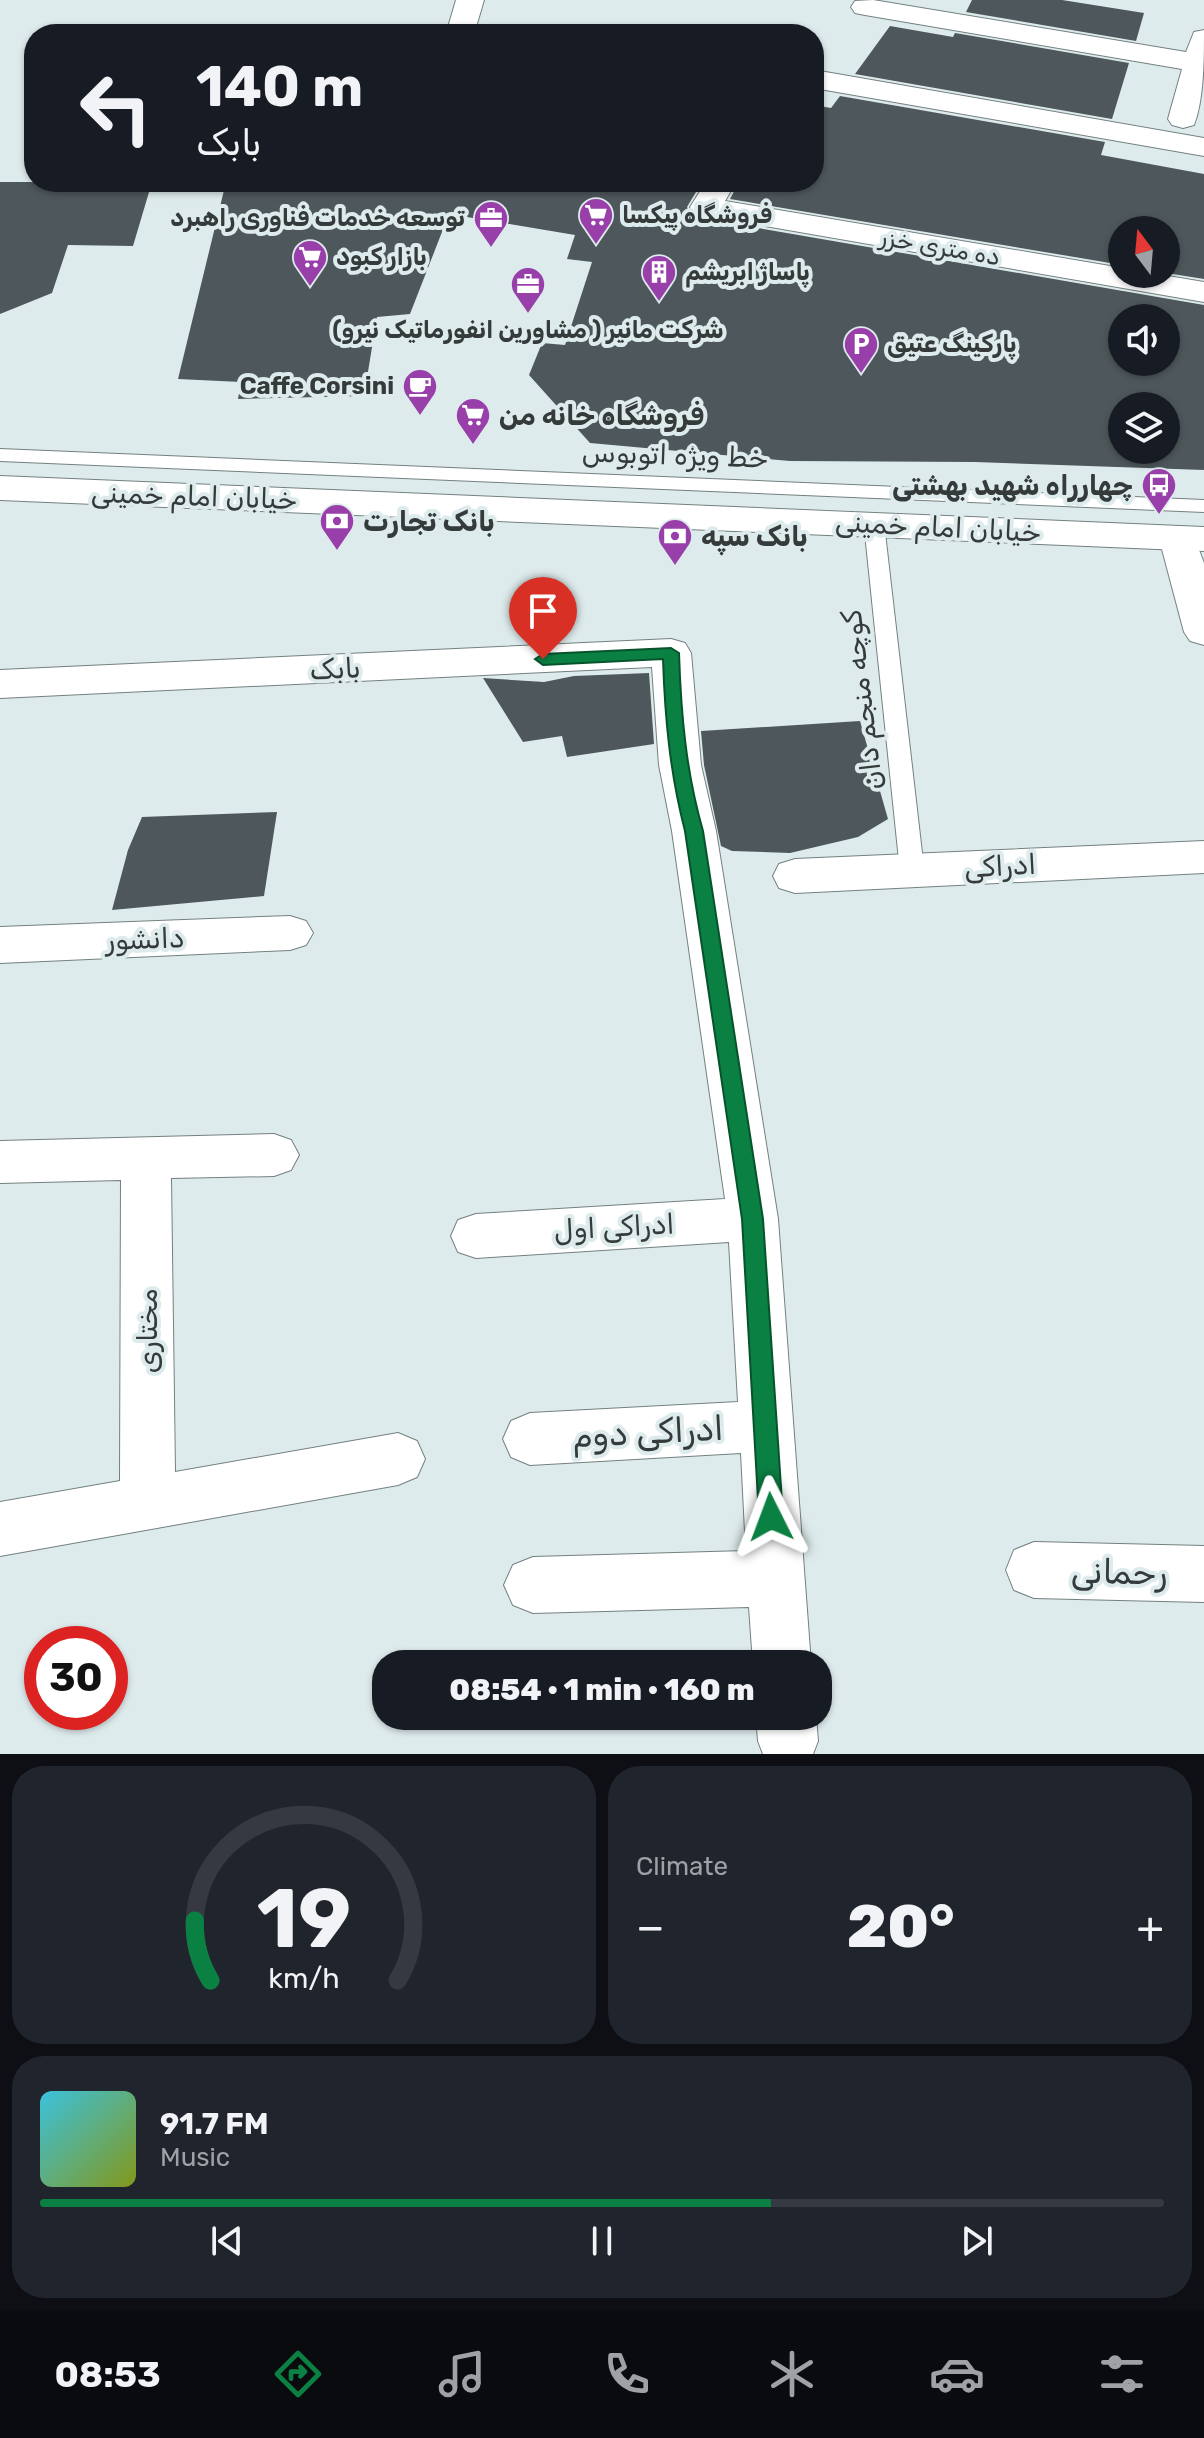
<!DOCTYPE html>
<meta charset="utf-8">
<style>
body{margin:0;font-family:Rubik,"Noto Sans Arabic",sans-serif;background:#20242c;color:#f1f3f6;height:100vh;display:flex;flex-direction:column;font-size:30px;white-space:nowrap}
*{box-sizing:border-box;margin:0}
p{font-size:26px;color:#9ea1a6}
.icon{flex:none;width:44px;height:44px;fill:none;stroke:currentColor;stroke-width:2;stroke-linecap:round;stroke-linejoin:round}
.map{position:relative;height:1754px;overflow:hidden}
.details{display:flex;flex-direction:column;gap:12px;padding:12px;background:#0d0f14;flex:1}
.details>*{flex:none}
.hud{position:absolute;left:24px;top:24px;width:800px;height:168px;border-radius:32px;box-shadow:0 2px 6px #0004;background:#171b24;color:#f1f3f6;overflow:hidden}
.needle{width:52px;rotate:344deg}
.fabs{position:absolute;left:1108px;top:216px;display:grid;gap:16px}
.fabs a{display:grid;place-items:center;width:72px;height:72px;border-radius:50%;background:#171b24;box-shadow:0 2px 6px #0004;font-size:40px}
.speed{position:absolute;left:24px;top:1626px;display:flex;gap:16px;font-size:40px;font-weight:700;text-align:center}
.speed>*{display:grid;place-content:center;width:104px;height:104px;border-radius:50%;background:#171b24;box-shadow:0 2px 6px #0004;line-height:1}
.speed .limit{border:12px solid #d22;background:#fff;color:#111}
.pin{position:absolute;display:grid;place-items:center;width:68px;height:68px;color:#fff;margin:-82px -34px;border-radius:50% 50% 50% 0;rotate:-45deg;box-shadow:0 0 8px #0007}
.pin .icon{rotate:45deg}
.me{position:absolute;width:88px;margin:-44px;rotate:357deg;stroke-linejoin:round;filter:drop-shadow(0 0 6px #0008)}
.turn{display:flex;align-items:center;gap:28px;height:168px;padding:0 40px;font-size:36px}
.turn .icon{width:104px;height:104px;stroke-width:2.5}
.turn b{display:block;font-size:56px;line-height:68px}
.big{font-size:60px;font-weight:800;line-height:1.1}
.details .card{flex:1;display:flex;flex-direction:column;justify-content:center;gap:12px;min-width:0;padding:0 28px;border-radius:32px;background:#20242c}
.details .dial{align-items:center;gap:0}
.dial svg{height:208px;overflow:visible;fill:none;stroke:#363941;stroke-width:7;stroke-linecap:round;text-anchor:middle}
.dial text{fill:#f1f3f6;stroke:none}
.song{display:flex;align-items:center;gap:24px}
.cover{width:96px;height:96px;border-radius:12px;background:linear-gradient(135deg,hsl(190 70% 55%),hsl(70 70% 35%))}
.played{height:8px;border-radius:4px;background:linear-gradient(90deg,#0b8043 65%,#363941 65%)}
.keys{display:flex;justify-content:space-around;direction:ltr}
.heat{display:flex;justify-content:space-between;align-items:center;font-size:44px;direction:ltr}
.details .tiles{flex:1;display:grid;gap:12px;grid-template-columns:1fr 1fr}
.card:last-child{grid-column:span 2}
.trip{position:absolute;left:372px;top:1650px;width:460px;height:80px;border-radius:32px;background:#171b24;box-shadow:0 2px 6px #0004;font-weight:800;line-height:80px;text-align:center}
.tab-bar{display:flex;height:128px;justify-content:space-around;align-items:center;background:#090b0e;color:#9ea1a6}
.tab-bar .icon{width:56px;height:56px}
.tab-bar .selected{color:#0b8043}
.tab-bar b{font-size:36px;color:#f1f3f6}
.map>svg:first-child{display:block}
.building{fill:#4e575b;fill-rule:evenodd}
.lines{fill:none;stroke-linecap:round;stroke-linejoin:round}
.lane-casing{stroke:#748080;stroke-width:2}
.street-casing{stroke:#748080;stroke-width:2}
.primary-casing{stroke:#748080;stroke-width:2}
.lane{fill:#fff;fill-rule:evenodd}
.street{fill:#fff;fill-rule:evenodd}
.primary{fill:#fff;fill-rule:evenodd}
.route{fill:#0b8043;stroke:#07532c;stroke-width:2}
.labels{text-anchor:middle;dominant-baseline:central;stroke-width:8;stroke-linejoin:round;paint-order:stroke}
.far-poi-label{font-size:24px;font-weight:bold;fill:#353a3a;stroke:#deebec;text-anchor:start}
.far-street-label{font-size:24px;fill:#353a3a;stroke:#deebec}
.poi-label{font-size:28px;font-weight:bold;fill:#353a3a;stroke:#deebec;text-anchor:start}
.street-label{font-size:28px;fill:#353a3a;stroke:#deebec}
.near-street-label{font-size:34px;fill:#353a3a;stroke:#deebec}
</style>
<div class="map">
<svg width="1204" height="1754" viewBox="0 0 1204 1754">
<rect width="100%" height="100%" fill="#deebec"/>
<g class="building">
<polygon points="972,0 1062,0 1144,13 1136,41 966,12"/>
<polygon points="890,26 953,37 955,33 1129,63 1112,119 855,74"/>
<polygon points="840,96 1105,142 1101,155 1204,174 1204,279 1166,273 1166,230 1122,230 1122,265 730,199 739,182 814,182 814,105 831,108"/>
<polygon points="0,182 152,182 133,246 68,245 52,293 0,314"/>
<path d="M226,182H702L687,207L694,217L1204,305V470L975,462L790,461L590,443L529,375L542,343L565,345L592,262L567,259L575,235L449,214L410,314L377,317L364,396L238,399L241,382L178,379ZM1122,318H1166V362H1122ZM1122,406H1166V450H1122Z"/>
<polygon points="649,673 654,744 567,757 562,736 523,742 483,678 544,682 574,676"/>
<polygon points="860,721 888,819 858,837 790,853 732,851 721,846 704,765 701,731"/>
<polygon points="277,812 264,896 112,910 128,850 142,817"/>
</g>
<g class="lines">
<g class="lane-casing">
<g id="lane">
<polygon points="0,449 1204,500 1204,512 0,461"/>
<polygon points="874,517 884,524 924,870 920,876 912,879 904,876 900,870 864,524"/>
</g>
</g>
<g class="street-casing">
<g id="street">
<polygon points="456,0 484,0 474,34 446,34"/>
<path d="M873,0L1186,52L1194,32L1204,30C1204,59 1204,100 1194,125L1183,128L1172,125L1168,119L1182,69L865,15L855,13L851,7L855,1Z"/>
<polygon points="814,70 1204,138 1204,156 814,88"/>
<polygon points="706,182 736,182 725,201 1122,268 1122,274 1156,274 1204,282 1204,302 695,214 690,207"/>
<polygon points="1178,526 1191,529 1204,563 1204,645 1190,641 1184,632 1159,538 1165,529"/>
<polygon points="671,639 685,643 691,653 701,765 716,831 778,1219 811,1664 753,1664 749,1607 533,1613 513,1605 504,1585 513,1565 533,1557 746,1551 741,1453 530,1465 511,1457 503,1439 511,1421 530,1413 738,1402 729,1242 476,1258 458,1252 451,1236 458,1220 476,1214 725,1199 672,831 659,765 652,667 0,698 0,670"/>
<polygon points="1204,841 1204,873 795,893 779,888 773,876 779,864 795,859"/>
<polygon points="290,916 306,921 313,933 306,945 290,950 0,963 0,927"/>
<polygon points="274,1134 291,1140 299,1155 291,1170 274,1176 171,1178 175,1472 398,1433 417,1441 425,1459 417,1477 398,1485 0,1556 0,1502 120,1481 121,1180 0,1183 0,1141"/>
<polygon points="1034,1542 1204,1546 1204,1602 1034,1598 1014,1590 1006,1570 1014,1550"/>
<polygon points="756,1716 816,1716 818,1741 813,1754 763,1754 758,1741"/>
</g>
</g>
<g class="primary-casing">
<polygon id="primary" points="0,476 1204,527 1204,551 0,500"/>
</g>
<use href="#lane" class="lane"/>
<use href="#street" class="street"/>
<use href="#primary" class="primary"/>
</g>
<path class="route" d="M671,648L679,653C681,715 686,772 703,831L763,1219L783,1517L779,1525L771,1528L763,1525L759,1517L742,1219L685,831C670,773 665,719 663,659L543,665L535,659L543,654Z"/>
<defs>
<g id="supermarket-pin" transform="scale(1.8)"><path d="M0 17L-7.5 6A9.5 9.5 0 1 1 7.5 6Z" fill="#983faa" stroke="#deebec"/><path d="M-6-5.5h2.5l.6 2H6L4.5 2H-2.5L-4.4-4H-6ZM-1.5 3.2a1.3 1.3 0 1 0 .1 0ZM3 3.2a1.3 1.3 0 1 0 .1 0Z" fill="#fff"/></g>
<g id="office-pin" transform="scale(1.8)"><path d="M0 17L-7.5 6A9.5 9.5 0 1 1 7.5 6Z" fill="#983faa" stroke="#deebec"/><path d="M-6-3h4V-5.5h4V-3h4V5H-6ZM-1-4.5V-3h2v-1.5ZM-6 0V1H6V0Z" fill="#fff"/></g>
<g id="building-pin" transform="scale(1.8)"><path d="M0 17L-7.5 6A9.5 9.5 0 1 1 7.5 6Z" fill="#983faa" stroke="#deebec"/><path d="M-4-6H4V6H1V3H-1V6H-4ZM-2.5-4.3h1.7v1.8h-1.7ZM.8-4.3h1.7v1.8H.8ZM-2.5-1h1.7V.8h-1.7ZM.8-1h1.7V.8H.8Z" fill="#fff"/></g>
<g id="parking-pin" transform="scale(1.8)"><path d="M0 17L-7.5 6A9.5 9.5 0 1 1 7.5 6Z" fill="#983faa" stroke="#deebec"/><path d="M-3.5-5.5H1a3.5 3.5 0 0 1 0 7H-1V5.5H-3.5ZM-1-3.4V-.6H.8a1.4 1.4 0 0 0 0-2.8Z" fill="#fff"/></g>
<g id="cafe-pin" transform="scale(1.8)"><path d="M0 17L-7.5 6A9.5 9.5 0 1 1 7.5 6Z" fill="#983faa" stroke="#deebec"/><path d="M-5.5-4.5H6V0H3Q3 3.5 0 3.5H-2.5Q-5.5 3.5-5.5 0ZM3-3.2v2h1.7v-2ZM-6 4.5H4V6H-6Z" fill="#fff"/></g>
<g id="bus-pin" transform="scale(1.8)"><path d="M0 17L-7.5 6A9.5 9.5 0 1 1 7.5 6Z" fill="#983faa" stroke="#deebec"/><path d="M-5-6H5V4H4V6H2V4H-2V6H-4V4H-5ZM-3.5-4V0h7V-4ZM-3.5 1.2v1.5H-2V1.2ZM2 1.2v1.5H3.5V1.2Z" fill="#fff"/></g>
<g id="bank-pin" transform="scale(1.8)"><path d="M0 17L-7.5 6A9.5 9.5 0 1 1 7.5 6Z" fill="#983faa" stroke="#deebec"/><path d="M-6-4H6V4H-6ZM0-2.3a2.3 2.3 0 1 0 0 4.6a2.3 2.3 0 1 0 0-4.6Z" fill="#fff"/></g>
</defs>
<g fill-rule="evenodd">
<use href="#supermarket-pin" x="596" y="215"/>
<use href="#office-pin" x="491" y="218"/>
<use href="#supermarket-pin" x="310" y="257"/>
<use href="#building-pin" x="659" y="272"/>
<use href="#office-pin" x="528" y="284"/>
<use href="#parking-pin" x="861" y="344"/>
<use href="#cafe-pin" x="420" y="386"/>
<use href="#supermarket-pin" x="473" y="415"/>
<use href="#bus-pin" x="1159" y="485"/>
<use href="#bank-pin" x="337" y="521"/>
<use href="#bank-pin" x="675" y="536"/>
</g>
<g class="labels">
<g class="far-poi-label">
<text x="622" y="215">فروشگاه پیکسا</text>
<text x="465" y="218" text-anchor="end">توسعه خدمات فناوری راهبرد</text>
<text x="336" y="257">بازار کبود</text>
<text x="685" y="272">پاساژ ابریشم</text>
<text x="528" y="330" text-anchor="middle">شرکت مانیر ( مشاورین انفورماتیک نیرو)</text>
<text x="887" y="344">پارکینگ عتیق</text>
<text x="394" y="386" text-anchor="end">Caffe Corsini</text>
</g>
<g class="far-street-label">
<text transform="translate(940 247) rotate(10)">ده متری خزر</text>
</g>
<g class="poi-label">
<text x="499" y="415">فروشگاه خانه من</text>
<text x="1133" y="485" text-anchor="end">چهارراه شهید بهشتی</text>
<text x="363" y="521">بانک تجارت</text>
<text x="701" y="536">بانک سپه</text>
</g>
<g class="street-label">
<text transform="translate(675 455) rotate(2)">خط ویژه اتوبوس</text>
<text transform="translate(194 496) rotate(2)">خیابان امام خمینی</text>
<text transform="translate(938 527) rotate(3)">خیابان امام خمینی</text>
<text transform="translate(335 669) rotate(-3)">بابک</text>
<text transform="translate(862 700) rotate(-97)">کوچه منجم دان</text>
<text transform="translate(1000 866) rotate(-3)">ادراکی</text>
<text transform="translate(145 939) rotate(-2)">دانشور</text>
<text transform="translate(614 1227) rotate(-3)">ادراکی اول</text>
<text transform="translate(147 1331) rotate(-90)">مختاری</text>
</g>
<g class="near-street-label">
<text transform="translate(648 1432) rotate(-3)">ادراکی دوم</text>
<text transform="translate(1119 1572) rotate(1)">رحمانی</text>
</g>
</g>
</svg>
<div class="fabs">
<a><svg class="needle" viewBox="-14 -14 28 28"><path d="M0-13l5 13h-10z" fill="#e53935"/><path d="M0 13l5-13h-10z" fill="#9ea1a6"/></svg></a>
<a><svg class="icon" aria-label="sound" viewBox="0 0 24 24"><path d="M4 9h4l5-4v14l-5-4H4zM17 9q2 3 0 6"/></svg></a>
<a><svg class="icon" aria-label="layers" viewBox="0 0 24 24"><path d="M12 4l9 5-9 5-9-5zM3 14l9 5 9-5"/></svg></a>
</div>
<div class="speed"><div class="limit">30</div></div>
<div class="pin" style="left:543px;top:659px;background:#d93025"><svg class="icon" aria-label="arrive" viewBox="0 0 24 24"><path d="M6 21V4h12l-3 4 3 4H6"/></svg></div>
<svg class="me" style="left:771px;top:1517px" viewBox="-20 -20 40 40"><path d="M0-17L14 15 0 8-14 15z" fill="#0b8043" stroke="#fff" stroke-width="4"/></svg>
<div class="trip">08:54 · 1 min · 160 m</div>
<div class="hud">
<div class="turn"><svg class="icon" aria-label="left" viewBox="0 0 24 24"><path d="M17 20v-9H6M10 6l-5 5 5 5"/></svg><div><b>140 m</b>بابک</div></div>
</div>
</div>
<section class="details">
<div class="tiles">
<div class="card dial"><svg viewBox="0 0 100 80">
<path d="M14 69A42 42 0 1 1 86 69"/>
<path d="M14 69A42 42 0 0 1 8 46" stroke="#0b8043"/>
<text x="50" y="56" font-size="32" font-weight="700">19</text>
<text x="50" y="72" font-size="11">km/h</text>
</svg></div>
<div class="card"><p>Climate</p>
<div class="heat"><a>−</a><b class="big">20°</b><a>+</a></div>
</div>
<div class="card">
<div class="song"><i class="cover"></i><div><b>91.7 FM</b><p>Music</p></div></div>
<div class="played"></div>
<div class="keys"><svg class="icon" aria-label="previous" viewBox="0 0 24 24"><path d="M18 5L8 12l10 7zM5 5v14"/></svg><svg class="icon" aria-label="pause" viewBox="0 0 24 24"><path d="M8 5v14M16 5v14"/></svg><svg class="icon" aria-label="next" viewBox="0 0 24 24"><path d="M6 5l10 7-10 7zM19 5v14"/></svg></div>
</div>
</div>
</section>
<nav class="tab-bar">
<b>08:53</b>
<svg class="icon selected" aria-label="directions" viewBox="0 0 24 24"><path d="M12 3l9 9-9 9-9-9zM9 14v-3h6M13 9l2 2-2 2"/></svg>
<svg class="icon" aria-label="music" viewBox="0 0 24 24"><path d="M9 18V5l10-2v13"/><circle cx="6" cy="18" r="3"/><circle cx="16" cy="16" r="3"/></svg>
<svg class="icon" aria-label="phone" viewBox="0 0 24 24"><path d="M5 4h4l2 5-3 2q2 4 5 5l2-3 5 2v4C11 20 4 13 5 4z"/></svg>
<svg class="icon" aria-label="climate" viewBox="0 0 24 24"><path d="M12 3v18M4 7l16 10M4 17L20 7"/></svg>
<svg class="icon" aria-label="car" viewBox="0 0 24 24"><path d="M5 17H2v-5l4-1 3-4h7l3 4 3 1v5h-3M9 17h6M6 11h13"/><circle cx="7" cy="17" r="2"/><circle cx="17" cy="17" r="2"/></svg>
<svg class="icon" aria-label="filters" viewBox="0 0 24 24"><path d="M4 7h16M4 17h16"/><circle cx="9" cy="7" r="2"/><circle cx="15" cy="17" r="2"/></svg>
</nav>
